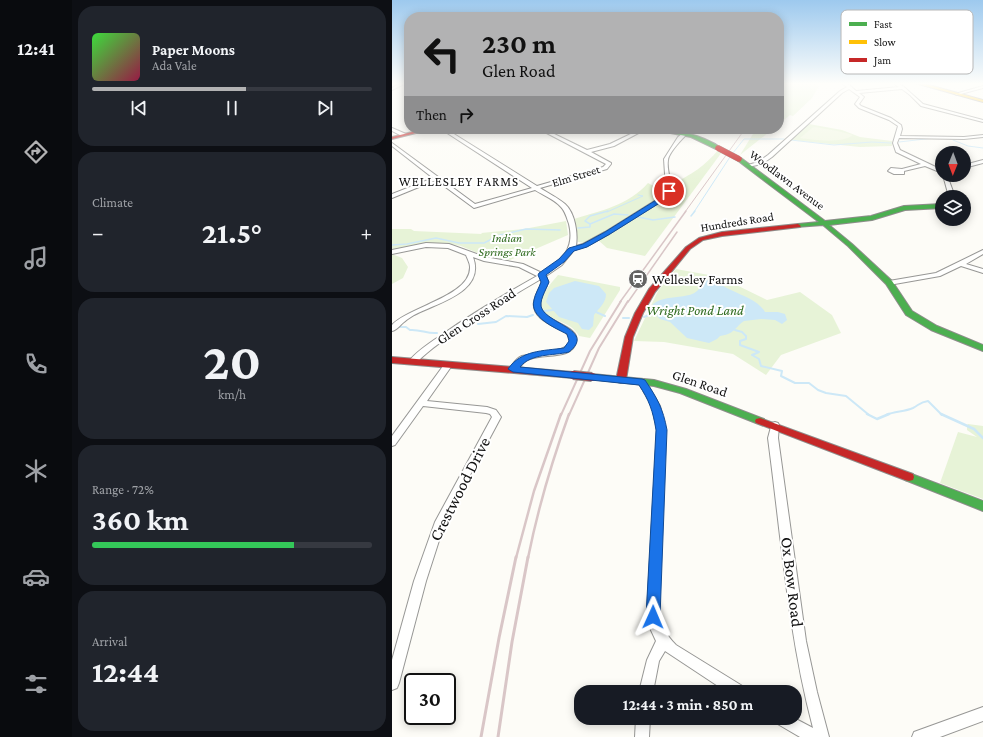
<!DOCTYPE html>
<meta charset="utf-8">
<style>
body{margin:0;font-family:"Crimson Pro",serif;background:#20242c;color:#f1f3f6;height:100vh;display:flex;flex-direction:column;font-size:15px;white-space:nowrap}
*{box-sizing:border-box;margin:0}
p{font-size:13px;color:#9ea1a6}
.icon{flex:none;width:22px;height:22px;fill:none;stroke:currentColor;stroke-width:2;stroke-linecap:round;stroke-linejoin:round}
.map{position:relative;flex:1;overflow:hidden}
.side{display:flex;flex-direction:column;gap:6px;padding:6px;background:#0d0f14;width:320px}
.side>*{flex:none}
.top-card{position:absolute;left:12px;top:12px;width:380px;height:122px;border-radius:16px;box-shadow:0 2px 10px #0003;background:#b2b2b3;color:#111;overflow:hidden}
.needle{width:26px;rotate:181deg}
.fabs{position:absolute;left:543px;top:146px;display:grid;gap:8px}
.fabs a{display:grid;place-items:center;width:36px;height:36px;border-radius:50%;background:#171b24;box-shadow:0 2px 10px #0003;font-size:20px}
.speed{position:absolute;left:12px;top:673px;display:flex;gap:8px;font-size:20px;font-weight:700;text-align:center}
.speed>*{display:grid;place-content:center;width:52px;height:52px;border-radius:50%;background:#171b24;box-shadow:0 2px 10px #0003;line-height:1}
.speed .limit{border:2px solid #111;border-radius:6px;background:#fff;color:#111}
.pin{position:absolute;display:grid;place-items:center;width:34px;height:34px;color:#fff;margin:-17px;border:2px solid #fff;border-radius:50%;box-shadow:0 1px 4px #0007}
.me{position:absolute;width:44px;margin:-22px;rotate:1deg;stroke-linejoin:round;filter:drop-shadow(0 0 3px #0008)}
.turn{display:flex;align-items:center;gap:14px;height:84px;padding:0 12px;font-size:18px}
.turn .icon{width:52px;height:52px;stroke-width:2.5}
.turn b{display:block;font-size:28px;line-height:34px}
.then{display:flex;align-items:center;height:38px;padding:0 12px;background:#0003;gap:8px;font-size:15px}
.big{font-size:30px;font-weight:700;line-height:1.1}
.side .widget{flex:1;display:flex;flex-direction:column;justify-content:center;gap:6px;min-width:0;padding:0 14px;border-radius:16px;background:#20242c}
.side .dial{align-items:center;gap:0}
.dial b{font-size:52px;line-height:1}
.song{display:flex;align-items:center;gap:12px}
.cover{width:48px;height:48px;border-radius:6px;background:linear-gradient(135deg,hsl(120 70% 55%),hsl(340 70% 35%))}
.played{height:4px;border-radius:2px;background:linear-gradient(90deg,#b2b2b3 55%,#363941 55%)}
.keys{display:flex;justify-content:space-around;direction:ltr}
.heat{display:flex;justify-content:space-between;align-items:center;font-size:22px;direction:ltr}
.charge{height:6px;border-radius:3px;background:linear-gradient(90deg,#34c759 72%,#363941 0)}
.trip{position:absolute;left:182px;top:685px;width:228px;height:40px;border-radius:16px;background:#171b24;box-shadow:0 2px 10px #0003;font-weight:700;line-height:40px;text-align:center}
main{display:flex;flex:1;min-height:0}
.dock{display:flex;flex-direction:column;width:72px;justify-content:space-around;align-items:center;background:#090b0e;color:#9ea1a6}
.dock .icon{width:28px;height:28px}
.dock .on{color:#b2b2b3}
.dock b{font-size:18px;color:#f1f3f6}
.map>svg:first-child{display:block}
.green{fill:#e7f3d7}
.pitch{fill:#f0f6e1}
.water{fill:#cde8f7}
.lines{fill:none;stroke-linecap:round;stroke-linejoin:round}
.stream-far3{stroke:#cde8f7;stroke-width:1}
.stream-far2{stroke:#cde8f7;stroke-width:1.5}
.stream-far1{stroke:#cde8f7;stroke-width:2}
.stream{stroke:#cde8f7;stroke-width:2.5}
.street-casing{stroke:#979795;stroke-width:2}
.fast-casing{stroke:#8e8d8b;stroke-width:2}
.slow-casing{stroke:#8e8d8b;stroke-width:2}
.jam-casing{stroke:#8e8d8b;stroke-width:2}
.street{fill:#fffffe;fill-rule:evenodd}
.fast{fill:#4caf50;fill-rule:evenodd}
.slow{fill:#ffc107;fill-rule:evenodd}
.jam{fill:#c62828;fill-rule:evenodd}
.rail-far4{stroke:#d9c6c7;stroke-width:1}
.rail-far3{stroke:#d9c6c7;stroke-width:1.5}
.rail-far2{stroke:#d9c6c7;stroke-width:2}
.rail-far1{stroke:#d9c6c7;stroke-width:2.5}
.rail{stroke:#d9c6c7;stroke-width:3}
.jam-bridge-far1-casing{stroke:#8e8d8b;stroke-width:6;stroke-linecap:butt}
.jam-bridge-casing{stroke:#8e8d8b;stroke-width:10;stroke-linecap:butt}
.jam-bridge-far1{stroke:#c62828;stroke-width:5.5}
.jam-bridge{stroke:#c62828;stroke-width:8}
.route{fill:#1a73e8;stroke:#114b97}
.labels{text-anchor:middle;dominant-baseline:central;stroke-width:4;stroke-linejoin:round;paint-order:stroke}
.far-street-label{font-size:12px;fill:#111;stroke:#fff}
.far-park-label{font-size:12px;font-style:italic;fill:#2f6b1f;stroke:#fff}
.far-neighbourhood-label{font-size:13px;letter-spacing:1px;fill:#111;stroke:#fff}
.poi-label{font-size:14px;fill:#111;stroke:#fff;text-anchor:start}
.park-label{font-size:14px;font-style:italic;fill:#2f6b1f;stroke:#fff}
.street-label{font-size:14px;fill:#111;stroke:#fff}
.near-street-label{font-size:17px;fill:#111;stroke:#fff}
.key{fill:#fff;stroke:#b8b8b8;stroke-width:1}
.key-label{font-size:11px;fill:#111}
</style>
<main>
<nav class="dock">
<b>12:41</b>
<svg class="icon on" aria-label="directions" viewBox="0 0 24 24"><path d="M12 3l9 9-9 9-9-9zM9 14v-3h6M13 9l2 2-2 2"/></svg>
<svg class="icon" aria-label="music" viewBox="0 0 24 24"><path d="M9 18V5l10-2v13"/><circle cx="6" cy="18" r="3"/><circle cx="16" cy="16" r="3"/></svg>
<svg class="icon" aria-label="phone" viewBox="0 0 24 24"><path d="M5 4h4l2 5-3 2q2 4 5 5l2-3 5 2v4C11 20 4 13 5 4z"/></svg>
<svg class="icon" aria-label="climate" viewBox="0 0 24 24"><path d="M12 3v18M4 7l16 10M4 17L20 7"/></svg>
<svg class="icon" aria-label="car" viewBox="0 0 24 24"><path d="M5 17H2v-5l4-1 3-4h7l3 4 3 1v5h-3M9 17h6M6 11h13"/><circle cx="7" cy="17" r="2"/><circle cx="17" cy="17" r="2"/></svg>
<svg class="icon" aria-label="filters" viewBox="0 0 24 24"><path d="M4 7h16M4 17h16"/><circle cx="9" cy="7" r="2"/><circle cx="15" cy="17" r="2"/></svg>
</nav>
<section class="side">
<div class="widget">
<div class="song"><i class="cover"></i><div><b>Paper Moons</b><p>Ada Vale</p></div></div>
<div class="played"></div>
<div class="keys"><svg class="icon" aria-label="previous" viewBox="0 0 24 24"><path d="M18 5L8 12l10 7zM5 5v14"/></svg><svg class="icon" aria-label="pause" viewBox="0 0 24 24"><path d="M8 5v14M16 5v14"/></svg><svg class="icon" aria-label="next" viewBox="0 0 24 24"><path d="M6 5l10 7-10 7zM19 5v14"/></svg></div>
</div>
<div class="widget"><p>Climate</p>
<div class="heat"><a>−</a><b class="big">21.5°</b><a>+</a></div>
</div>
<div class="widget dial"><b>20</b><p>km/h</p></div>
<div class="widget"><p>Range · 72%</p><b class="big">360 km</b><div class="charge"></div></div>
<div class="widget"><p>Arrival</p><b class="big">12:44</b></div>
</section>
<div class="map">
<svg width="591" height="737" viewBox="0 0 591 737">
<rect width="100%" height="100%" fill="#fdfcf7"/>
<g class="green">
<polygon points="393,83 424,83 427,86 420,98 401,116 398,115 387,124 387,93"/>
<polygon points="417,124 450,130 468,137 500,141 500,146 468,147 399,140"/>
<polygon points="364,129 381,129 348,155"/>
<path d="M326,150L330,152L253,256L215,248L206,240L271,201C277,196 283,190 282,183C299,175 314,165 326,150Z"/>
<path d="M256,183L274,193L211,233L193,243L186,242L182,219C208,211 237,205 256,183Z"/>
<polygon points="174,221 176,235 118,260 95,257 69,246 55,243 32,244 0,250 0,229 19,229 22,231 90,234 89,233 132,229"/>
<polygon points="0,254 10,258 16,267 11,278 0,284"/>
<polygon points="284,269 328,277 375,300 408,292 440,315 449,333 389,355 374,375 341,354 272,342 242,341 266,291"/>
<path d="M166,275L228,287V290L198,338L187,336C185,333 182,329 179,327C169,320 144,316 150,299C153,290 160,282 166,275Z"/>
<polygon points="576,424 591,426 591,499 548,483 566,432 585,437 575,430 575,425"/>
</g>
<path class="pitch" d="M423,127L445,131L461,135C449,144 422,140 408,138L420,128Z"/>
<g class="water">
<path d="M316,280C325,281 330,286 339,290C351,296 367,301 373,312H386L393,314L395,320L390,324L383,320L369,319L352,321C342,328 343,334 328,336L325,339L317,343L295,338L278,322L268,319L258,309C265,291 301,303 308,287L305,282Z"/>
<path d="M183,281L207,286L214,294C214,303 207,308 202,315L201,326L197,330L190,329L186,323L167,317L154,302L157,293L162,288Z"/>
</g>
<g class="lines">
<g class="stream-far3">
<polyline points="399,140 442,145 480,142 499,143"/>
<polyline points="561,140 576,146 591,148"/>
<polyline points="507,142 542,138"/>
<polyline points="341,153 352,139 392,139"/>
<polyline points="215,212 251,196 246,195"/>
<polyline points="302,212 338,157"/>
</g>
<g class="stream-far2">
<polyline points="299,216 303,211"/>
<polyline points="246,217 261,220 283,217"/>
<polyline points="198,224 193,221 198,216 216,211"/>
<polyline points="186,228 198,227 198,224 222,214 236,215"/>
<polyline points="0,245 15,244 44,238 67,243 92,243 108,235 134,229 168,230"/>
</g>
<g class="stream-far1">
<polyline points="152,311 161,310"/>
<polyline points="204,312 213,316"/>
<polyline points="252,317 262,313"/>
<polyline points="231,318 237,318"/>
<polyline points="86,324 104,322 114,316 135,317 141,315"/>
<path d="M7,327H14L18,330C28,329 35,334 45,333"/>
<polyline points="343,330 350,332 354,336 354,339 348,341 348,345 367,352 360,355 367,359 369,366 390,371 389,376 403,383 417,383 426,390 434,393 454,396 477,415"/>
<path d="M494,415C503,411 512,412 521,408C527,405 528,402 536,401L550,415"/>
</g>
<g class="stream">
<polyline points="475,414 485,419 497,414"/>
<polyline points="549,414 582,429 591,438"/>
</g>
<g class="street-casing">
<g id="street">
<polygon points="9,83 14,83 0,90 0,88"/>
<polygon points="450,83 455,83 464,91 507,87 501,83 506,83 512,87 531,104 591,120 591,122 529,106 518,95 510,89 467,93 472,97 467,104 469,106 499,118 509,125 510,129 508,136 572,137 591,135 591,137 572,139 507,138 505,143 508,150 550,170 550,173 533,166 512,171 512,174 502,174 496,171 499,168 510,169 529,164 504,152 501,143 506,126 497,120 467,108 463,104 468,97 457,89 450,93 380,157 370,164 356,167 356,165 366,162 376,155 448,91 455,87"/>
<polygon points="591,86 591,88 565,95 563,94"/>
<polygon points="0,128 14,134 14,135 10,136 0,131"/>
<path d="M49,129H54L145,186L211,167L214,164L147,129H152L195,150L218,144L249,129H254L222,146L199,152L219,163V164L215,169L148,188C156,193 166,198 173,204C183,213 186,233 184,246L191,244L213,232L272,195L274,189L272,159L286,137L290,134L294,135C289,140 277,153 276,160C274,174 283,184 276,197L217,234L195,246L182,250L170,265L154,276L156,282C154,290 146,299 149,308C154,323 189,326 184,342C183,347 179,351 174,353C162,357 149,355 138,359C130,361 128,370 121,372L117,369C121,364 124,358 130,356C139,353 192,353 174,333C163,326 139,319 142,302C143,295 147,289 150,282L149,279C123,294 98,309 73,326C56,337 39,348 24,363H21L17,361C26,350 39,342 51,334C81,313 113,294 145,276L127,267L92,261L81,257C94,292 45,303 22,315C19,317 15,319 12,322C8,325 5,330 0,331V325C18,306 79,296 78,267C78,263 75,258 74,255L56,248L34,247L0,254V250L34,243L57,244L93,257L131,264L150,273C170,260 183,249 177,224C175,218 173,211 169,207C163,200 151,195 143,190L82,208L44,180L0,198V194L41,178L0,146V143L83,204L140,188Z"/>
<polygon points="591,160 591,163 572,168 572,165"/>
<polygon points="551,175 555,175 563,197 557,197"/>
<polygon points="591,250 591,254 574,264 591,269 591,273 569,266 548,276 497,285 494,283 497,281 544,273"/>
<polygon points="54,362 57,362 61,364 35,401 95,407 104,410 109,417 53,522 34,581 7,683 5,688 0,690 0,660 22,581 43,522 100,417 98,414 94,413 31,406 3,445 0,446 0,436"/>
<path d="M250,379L253,380L268,406L273,430L267,612C269,626 274,635 284,645L352,687L354,692H335L273,651L267,661L261,692H247L255,660L264,641L258,628L255,612L265,430L260,406L246,382Z"/>
<path d="M383,422L386,423L387,425L386,438L414,641L425,692L437,737H408L384,723L382,718H402L421,728C396,634 389,535 376,438L380,423Z"/>
<polygon points="591,707 591,721 548,737 520,737 522,732"/>
<polygon points="244,718 258,718 257,737 243,737"/>
</g>
</g>
<g class="fast-casing">
<g id="fast">
<path d="M258,129C281,129 310,134 329,148L324,149L299,137Z"/>
<polygon points="345,158 349,158 433,221 479,216 512,206 550,204 550,208 513,210 480,220 437,225 460,244 500,281 520,311 545,326 591,345 591,351 539,330 514,315 494,284 456,246 431,225 404,227 403,226 406,224 427,222 345,160"/>
<polygon points="200,374 262,380 294,389 372,419 373,421 372,423 364,423 288,393 262,386 197,379 195,377 197,375"/>
<polygon points="517,473 591,501 591,511 513,480 512,477 513,474"/>
</g>
</g>
<g class="slow-casing">
<polygon id="slow" points="523,83 530,83 591,100 591,102"/>
</g>
<g class="jam-casing">
<g id="jam">
<polygon points="32,129 40,129 0,139 0,137"/>
<polygon points="406,224 409,226 408,227 330,236 311,240 298,249 263,292 251,313 241,337 234,380 229,383 226,382 224,380 233,337 243,313 257,289 294,247 307,238 330,232"/>
<polygon points="0,357 181,372 186,375 181,378 0,363"/>
<polygon points="368,418 521,474 522,477 521,480 517,481 513,480 364,423 363,421 364,419"/>
</g>
</g>
<use href="#street" class="street"/>
<use href="#fast" class="fast"/>
<use href="#slow" class="slow"/>
<use href="#jam" class="jam"/>
<g class="rail-far4">
<polyline points="387,86 389,83"/>
<polyline points="293,212 353,129"/>
</g>
<g class="rail-far3">
<polyline points="228,302 294,211"/>
<polyline points="236,302 285,232"/>
</g>
<g class="rail-far2">
<polyline points="169,415 198,351 229,301"/>
<polyline points="177,415 207,348 236,301"/>
</g>
<g class="rail-far1">
<polyline points="124,558 142,491 169,414"/>
<path d="M136,558C146,508 160,461 177,414"/>
</g>
<g class="rail">
<polyline points="89,737 107,638 124,557"/>
<polyline points="106,737 120,642 136,557"/>
</g>
<g class="jam-bridge-far1-casing">
<polyline id="jam-bridge-far1" points="326,148 347,159"/>
</g>
<g class="jam-bridge-casing">
<polyline id="jam-bridge" points="181,375 200,377"/>
</g>
<use href="#jam-bridge-far1" class="jam-bridge-far1"/>
<use href="#jam-bridge" class="jam-bridge"/>
</g>
<linearGradient id="sky" x2="0" y2="1"><stop stop-color="#9dc9ee"/><stop offset="0.45" stop-color="#fefefb"/><stop offset="1" stop-color="#fefefb" stop-opacity="0"/></linearGradient>
<rect width="591" height="186" fill="url(#sky)"/>
<path class="route" d="M277,189L280,191L274,199L218,234L195,247L182,251L172,262L154,275L157,282C154,290 146,302 150,309C159,325 203,331 177,352C161,356 139,353 128,367L250,379L253,380C265,398 271,408 275,430L268,617L266,622L261,623L256,622L254,617L264,430C261,411 257,400 247,385L121,372L116,369C129,350 151,351 172,348L177,341L175,334C163,328 137,317 142,300C143,294 147,288 149,282L146,275L147,273L167,259L177,248L191,244L213,232L269,197Z"/>
<defs>
<g id="station-disc" transform="scale(1)"><circle r="9.5" fill="#646362" stroke="#fff"/><path d="M-3-6H3Q5-6 5-4V2Q5 4 3 4L4.5 6H3L1.5 4h-3L-3 6H-4.5L-3 4Q-5 4-5 2V-4Q-5-6-3-6ZM-3.5-4v3h7v-3ZM-3.5 1v1.5H-2V1ZM2 1v1.5H3.5V1Z" fill="#fff"/></g>
</defs>
<g fill-rule="evenodd">
<use href="#station-disc" x="246" y="279"/>
</g>
<g class="labels">
<g class="far-street-label">
<text transform="translate(184 176) rotate(-17)">Elm Street</text>
<text transform="translate(395 180) rotate(37)">Woodlawn Avenue</text>
<text transform="translate(345 222) rotate(-9)">Hundreds Road</text>
</g>
<g class="far-park-label">
<text x="115" y="238">Indian<tspan x="115" dy="14">Springs Park</tspan></text>
</g>
<g class="far-neighbourhood-label">
<text x="67" y="181">WELLESLEY FARMS</text>
</g>
<g class="poi-label">
<text x="260" y="279">Wellesley Farms</text>
</g>
<g class="park-label">
<text x="303" y="310">Wright Pond Land</text>
</g>
<g class="street-label">
<text transform="translate(84 316) rotate(-33)">Glen Cross Road</text>
<text transform="translate(308 383) rotate(19)">Glen Road</text>
</g>
<g class="near-street-label">
<text transform="translate(68 489) rotate(-63)">Crestwood Drive</text>
<text transform="translate(400 582) rotate(83)">Ox Bow Road</text>
</g>
</g>
<rect x="449" y="10" width="132" height="64" rx="6" class="key"/>
<rect x="457" y="22" width="18" height="4" fill="#4caf50"/>
<rect x="457" y="40" width="18" height="4" fill="#ffc107"/>
<rect x="457" y="58" width="18" height="4" fill="#c62828"/>
<g class="key-label">
<text x="482" y="28">Fast</text>
<text x="482" y="46">Slow</text>
<text x="482" y="64">Jam</text>
</g>
</svg>
<div class="fabs">
<a><svg class="needle" viewBox="-14 -14 28 28"><path d="M0-13l5 13h-10z" fill="#e53935"/><path d="M0 13l5-13h-10z" fill="#9ea1a6"/></svg></a>
<a><svg class="icon" aria-label="layers" viewBox="0 0 24 24"><path d="M12 4l9 5-9 5-9-5zM3 14l9 5 9-5"/></svg></a>
</div>
<div class="speed"><div class="limit">30</div></div>
<div class="pin" style="left:277px;top:191px;background:#d93025"><svg class="icon" aria-label="arrive" viewBox="0 0 24 24"><path d="M6 21V4h12l-3 4 3 4H6"/></svg></div>
<svg class="me" style="left:261px;top:617px" viewBox="-20 -20 40 40"><path d="M0-17L14 15 0 8-14 15z" fill="#1a73e8" stroke="#fff" stroke-width="4"/></svg>
<div class="trip">12:44 · 3 min · 850 m</div>
<div class="top-card">
<div class="turn"><svg class="icon" aria-label="left" viewBox="0 0 24 24"><path d="M17 20v-9H6M10 6l-5 5 5 5"/></svg><div><b>230 m</b>Glen Road</div></div>
<div class="then">Then<svg class="icon" aria-label="right" viewBox="0 0 24 24"><path d="M7 20v-9h11M14 6l5 5-5 5"/></svg></div>
</div>
</div>
</main>
